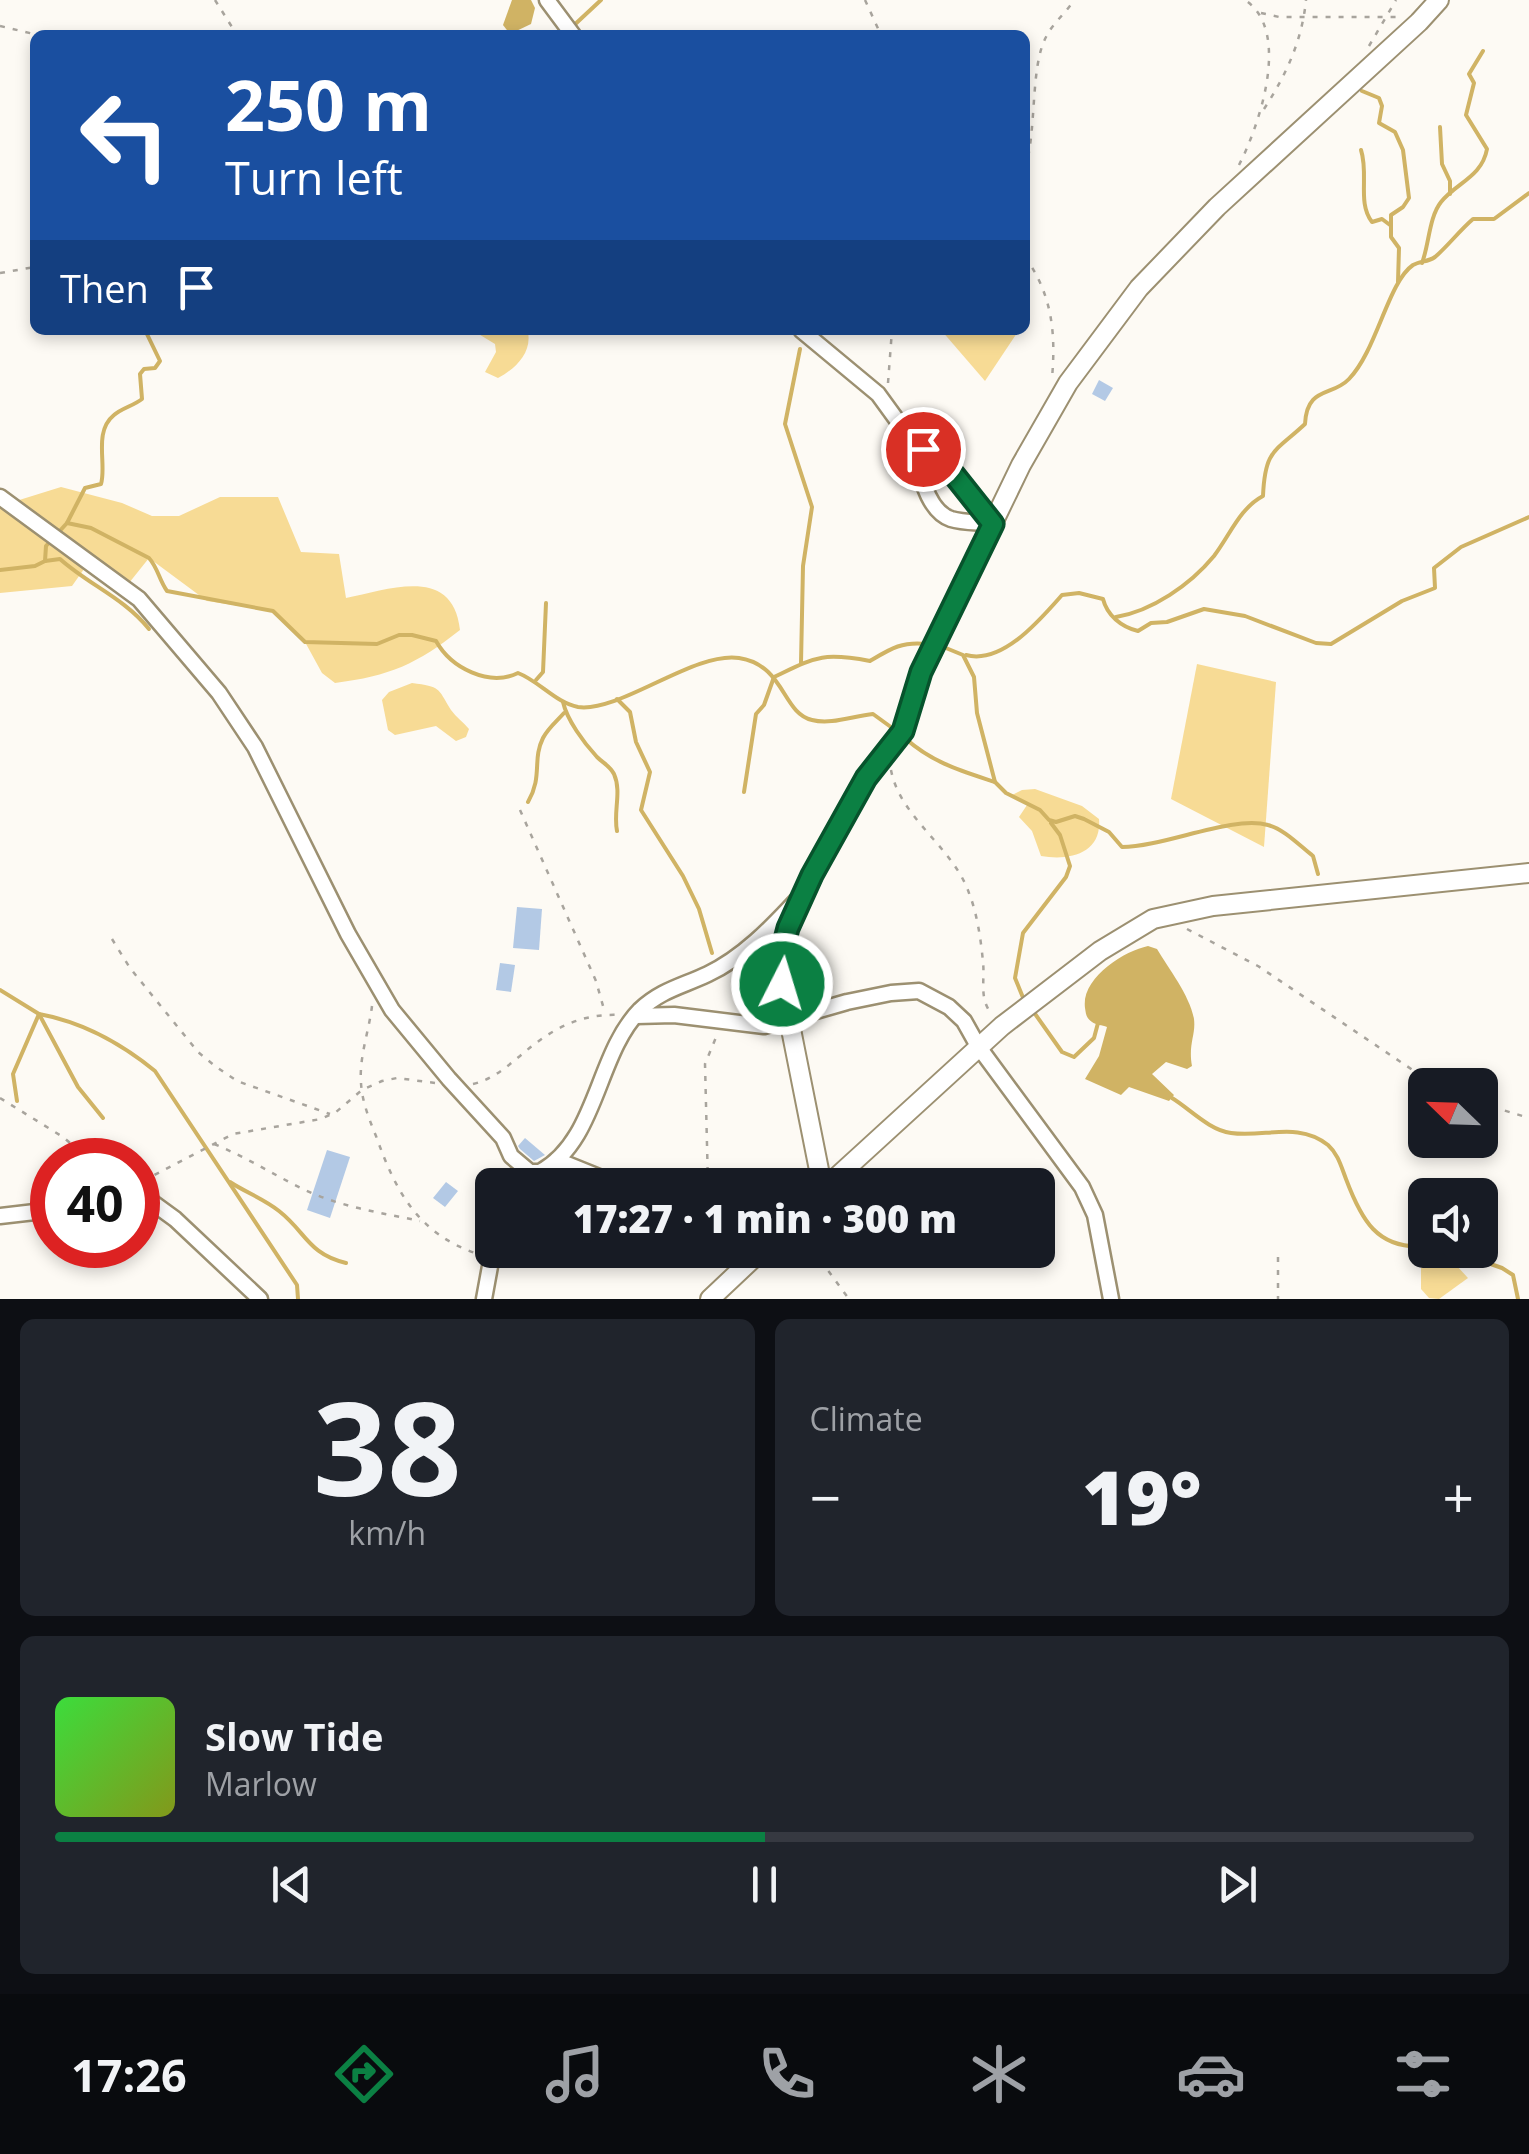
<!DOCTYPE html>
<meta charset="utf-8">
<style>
body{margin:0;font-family:"Open Sans",sans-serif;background:#20242c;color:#f1f3f6;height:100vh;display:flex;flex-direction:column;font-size:38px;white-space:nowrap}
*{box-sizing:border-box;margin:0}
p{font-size:32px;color:#9ea1a6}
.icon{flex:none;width:55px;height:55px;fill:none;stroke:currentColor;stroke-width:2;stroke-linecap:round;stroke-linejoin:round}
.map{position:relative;height:1299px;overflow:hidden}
.sheet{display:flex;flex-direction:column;gap:20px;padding:20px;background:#0d0f14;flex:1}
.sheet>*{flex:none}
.banner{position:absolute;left:30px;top:30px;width:1000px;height:305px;border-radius:15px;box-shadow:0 5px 15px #0003;background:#1a4fa0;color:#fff;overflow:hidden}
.needle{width:65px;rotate:293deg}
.buttons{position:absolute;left:1408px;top:1068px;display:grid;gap:20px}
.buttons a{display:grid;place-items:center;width:90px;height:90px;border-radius:15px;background:#171b24;box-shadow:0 5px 15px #0003;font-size:50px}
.speed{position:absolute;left:30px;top:1138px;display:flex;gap:20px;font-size:50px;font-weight:700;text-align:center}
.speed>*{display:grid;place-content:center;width:130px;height:130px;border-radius:50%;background:#171b24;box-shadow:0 5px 15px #0003;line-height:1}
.speed .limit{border:15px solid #d22;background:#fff;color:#111}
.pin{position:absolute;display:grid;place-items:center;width:85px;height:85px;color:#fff;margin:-42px;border:5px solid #fff;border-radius:50%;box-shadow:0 2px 10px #0007}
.me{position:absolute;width:110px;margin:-55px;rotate:5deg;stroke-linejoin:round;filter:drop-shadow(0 0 8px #0008)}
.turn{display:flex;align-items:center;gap:35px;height:210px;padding:0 30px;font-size:45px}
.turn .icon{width:130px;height:130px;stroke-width:2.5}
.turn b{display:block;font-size:70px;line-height:85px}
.then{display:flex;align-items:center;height:95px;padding:0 30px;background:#0003;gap:20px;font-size:38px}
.big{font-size:75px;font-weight:800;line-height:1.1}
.sheet .tile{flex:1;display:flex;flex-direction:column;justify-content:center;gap:15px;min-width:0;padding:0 35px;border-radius:15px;background:#20242c}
.sheet .dial{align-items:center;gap:0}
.dial b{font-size:130px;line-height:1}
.song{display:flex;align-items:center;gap:30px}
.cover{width:120px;height:120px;border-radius:15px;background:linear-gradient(135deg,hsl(120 70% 55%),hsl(70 70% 35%))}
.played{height:10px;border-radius:5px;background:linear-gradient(90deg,#0b8043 50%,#363941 50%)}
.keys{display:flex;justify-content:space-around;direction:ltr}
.heat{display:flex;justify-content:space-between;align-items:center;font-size:55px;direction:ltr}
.sheet .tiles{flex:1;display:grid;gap:20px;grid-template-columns:1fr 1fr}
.tile:last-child{grid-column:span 2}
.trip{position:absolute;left:475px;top:1168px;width:580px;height:100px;border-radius:15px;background:#171b24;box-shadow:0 5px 15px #0003;font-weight:800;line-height:100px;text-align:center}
.tabs{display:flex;height:160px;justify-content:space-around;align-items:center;background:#090b0e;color:#9ea1a6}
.tabs .icon{width:70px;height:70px}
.tabs .current{color:#0b8043}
.tabs b{font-size:45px;color:#f1f3f6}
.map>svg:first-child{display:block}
.green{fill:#f7db95}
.water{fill:#d0b364}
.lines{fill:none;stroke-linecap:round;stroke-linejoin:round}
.stream{stroke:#d0b364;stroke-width:4}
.building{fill:#b3c9e5}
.minor-casing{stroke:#9c9071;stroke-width:19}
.tertiary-casing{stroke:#9c9071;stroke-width:22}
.path{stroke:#a8a49d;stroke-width:2.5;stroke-dasharray:5 8;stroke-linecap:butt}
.minor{stroke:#fff;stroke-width:14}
.tertiary{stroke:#fff;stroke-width:18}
.route-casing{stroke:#07532c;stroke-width:25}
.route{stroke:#0b8043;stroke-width:18}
</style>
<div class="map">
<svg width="1529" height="1299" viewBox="0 0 1529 1299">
<rect width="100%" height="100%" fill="#fdfaf4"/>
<g class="green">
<path d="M472,330H523L528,332C532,353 515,369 498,378L485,372L496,352L495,344Z"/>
<polygon points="941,330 1019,330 985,381"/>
<path d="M61,487L122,503L152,516H179L220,497H278L301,552L339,554L346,598C390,589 453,565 460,630C417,664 390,676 335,683L322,673L305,642L273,611L207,601L149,558L125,588L89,562L72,586L0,593V506Z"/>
<polygon points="1197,664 1276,682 1264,847 1171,799"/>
<path d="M412,683C441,687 437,687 451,710C456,717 463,722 469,729L466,737L456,741L436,726L395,735L388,730L382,700L389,692Z"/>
<path d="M1035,789L1082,806L1099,819C1102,854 1069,861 1041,856L1032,831L1019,817L1027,805L1012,795L1022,790Z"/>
<polygon points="1428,1262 1456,1265 1468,1278 1439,1299 1429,1298 1421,1289 1421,1268"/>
</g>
<g class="water">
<polygon points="512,0 531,0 535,8 531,24 510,34 503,25"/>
<path d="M1148,946L1157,949C1169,969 1190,996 1194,1019C1196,1035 1188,1044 1192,1066L1187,1069L1166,1062L1152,1074L1174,1095L1169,1101L1129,1087L1121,1095L1085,1079L1099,1056L1107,1027C1102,1025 1096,1025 1092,1022C1086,1018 1086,1014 1085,1008C1081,978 1124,951 1148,946Z"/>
</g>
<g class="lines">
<g class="stream">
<polyline points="571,28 601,0"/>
<polyline points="1362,91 1379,98 1382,106 1379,123 1395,132 1403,150 1409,198 1403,207 1391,215 1391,237 1399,248 1398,282"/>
<polyline points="1440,127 1442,164 1450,181 1450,194"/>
<path d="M1361,150C1369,174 1357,203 1372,222L1382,219L1390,225"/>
<path d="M1422,263C1429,245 1429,217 1441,202C1456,183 1482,177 1487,149L1466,115L1474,83L1469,74L1483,51"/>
<polyline points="800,349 785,424 812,507 803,566 801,663"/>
<path d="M67,523L91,528L149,558C158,568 159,580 167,591L273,611L305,642L377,644L399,635H412L436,641C451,668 489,687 518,673C539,681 556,703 578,707C620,713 694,651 739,658C785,665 782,713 812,720C831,725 853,716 873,714L895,730"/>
<path d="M45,561L60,559C89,585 124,598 149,629"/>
<path d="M0,570L35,566L45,561L46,546L67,523L85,488L101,484C107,464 93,432 114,415C122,408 133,406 142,399L140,374L144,369L155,368L160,361L145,330"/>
<path d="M1116,617C1152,611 1190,585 1214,556C1230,535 1240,508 1263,496C1265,449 1275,452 1305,424C1307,386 1332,397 1349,379C1377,350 1388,282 1413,265C1420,261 1428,262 1435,257C1448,246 1459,231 1473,219H1494L1529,193"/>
<path d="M941,646L963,655L974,677L977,713L995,782L1006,793L1040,810L1049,820L1056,822L1075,816L1084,819L1109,832L1122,847C1164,847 1232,815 1268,825C1284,829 1300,846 1313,856L1318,874"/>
<path d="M966,655C1002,665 1040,620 1062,595L1079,593L1103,599C1107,615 1121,627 1138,631L1151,623L1167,622L1204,609L1245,616L1316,643L1331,644L1402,601L1435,588L1434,568L1461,547L1529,517"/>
<polyline points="536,680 543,672 546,603"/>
<polyline points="617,699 630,712 636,742 650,772 641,810 683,876 699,909 712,953"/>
<path d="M563,702C567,720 584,743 597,757C603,763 610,766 614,774C622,792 613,812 617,831"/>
<path d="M906,739C933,763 962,771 995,782"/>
<path d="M744,792L756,714L764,705L774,677C816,657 822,652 870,661C890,649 902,641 927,644"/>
<path d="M528,802C543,776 532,760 543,738C548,728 557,721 564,713"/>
<polyline points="0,990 39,1014 78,1087 103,1118"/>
<polyline points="1024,1000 1015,978 1023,933 1066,877 1070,866 1060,835 1051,823"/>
<polyline points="1033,1011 1062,1052 1074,1057 1094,1038 1098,1023"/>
<path d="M1172,1098C1190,1109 1209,1130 1231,1133C1264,1138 1298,1121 1328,1145C1338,1154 1341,1166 1346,1179C1361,1219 1377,1250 1425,1246"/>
<path d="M17,1101L13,1074L39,1014C82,1022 122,1044 155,1071L297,1285L298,1299"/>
<path d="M230,1182C245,1192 264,1199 279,1211C306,1232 308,1254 346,1263"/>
<polyline points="1451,1250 1502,1268 1513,1275 1518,1299"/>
</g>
</g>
<g class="building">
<polygon points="1099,380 1113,388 1105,401 1092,394"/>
<polygon points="517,907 542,909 539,950 513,948"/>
<polygon points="500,963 515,965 511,992 496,990"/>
<polygon points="525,1138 545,1155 534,1161 520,1149 518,1146"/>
<polygon points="327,1150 350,1157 330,1218 307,1210"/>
<polygon points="446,1182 458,1191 445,1207 433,1198"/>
</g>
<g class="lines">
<g class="minor-casing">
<g id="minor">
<polyline points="547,0 573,35"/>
<polyline points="801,330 878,394 910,438 947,466 993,524"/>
<path d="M910,440C919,463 924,510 951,519C964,523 980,522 993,524"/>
<path d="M0,497L139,599L219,693L255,747L348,934L392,1010L449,1079L503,1138L511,1156L530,1172H540C598,1140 596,1055 640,1010C661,990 683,986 708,974C742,958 771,928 797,900"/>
<polyline points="636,1016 674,1015 764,1026 847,1002 891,993 919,991 949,1007 964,1021 978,1046 1082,1187 1095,1215 1111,1299"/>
<polyline points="557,1160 619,1185"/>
<polyline points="138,1192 175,1219 260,1299"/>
<polyline points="0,1216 52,1210"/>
<polyline points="722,1250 744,1267"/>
<polyline points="484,1299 493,1250"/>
</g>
</g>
<g class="tertiary-casing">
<g id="tertiary">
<polyline points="822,1185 782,984 782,951 788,928 812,875 866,778 903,731 921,672 1021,465 1068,383 1139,288 1217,207 1419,22 1439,0"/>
<polyline points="828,1185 1002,1026 1100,951 1153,919 1213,906 1529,873"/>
<polyline points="710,1299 762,1250"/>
</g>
</g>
<g class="path">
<polyline points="215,0 237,35"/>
<polyline points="865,0 881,35"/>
<polyline points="1261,13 1279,17 1403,17"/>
<polyline points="0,26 38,35"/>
<polyline points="1369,46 1396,0"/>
<path d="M1264,109C1286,75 1302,41 1306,0"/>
<path d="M1239,165C1259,126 1292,31 1245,0"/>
<path d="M1025,169C1037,131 1030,67 1046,37C1052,24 1066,13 1074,0"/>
<path d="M1025,257C1052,294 1056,333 1052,378"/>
<polyline points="0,273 35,267"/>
<polyline points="888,383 892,330"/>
<path d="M891,770C900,818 953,847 969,893C977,913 981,940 983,962C985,980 979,998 991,1013"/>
<polyline points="520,810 596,981 605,1013"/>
<polyline points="1187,929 1258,966 1435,1085"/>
<polyline points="112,939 130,968 198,1052 215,1066 237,1081 330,1114"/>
<path d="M372,1006C369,1031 359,1057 361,1083C362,1101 369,1119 376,1136C396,1192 418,1234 478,1254"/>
<path d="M473,1084C493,1079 505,1068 520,1056C550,1030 579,1013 620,1015"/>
<polyline points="0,1098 63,1137 90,1160"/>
<polyline points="1480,1103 1529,1118"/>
<path d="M214,1144C246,1157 274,1175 305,1190C341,1207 382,1213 420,1221"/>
<polyline points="143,1181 233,1134 321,1119 336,1112 362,1090 382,1081 397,1078 435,1083"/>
<polyline points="708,1185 705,1064 717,1035"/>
<polyline points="813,1250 849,1299"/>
<polyline points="1278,1257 1278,1299"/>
</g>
<use href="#minor" class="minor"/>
<use href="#tertiary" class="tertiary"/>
</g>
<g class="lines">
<g class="route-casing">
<polyline id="route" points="782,984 782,951 788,928 812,875 866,778 903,731 921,672 993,524 947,466 923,449"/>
</g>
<use href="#route" class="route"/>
</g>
</svg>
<div class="buttons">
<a><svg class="needle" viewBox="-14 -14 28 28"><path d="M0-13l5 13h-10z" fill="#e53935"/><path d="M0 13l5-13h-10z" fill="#9ea1a6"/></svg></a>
<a><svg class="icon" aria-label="sound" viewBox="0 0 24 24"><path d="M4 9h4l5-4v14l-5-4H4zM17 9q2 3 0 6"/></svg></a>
</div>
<div class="speed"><div class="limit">40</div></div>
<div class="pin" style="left:923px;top:449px;background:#d93025"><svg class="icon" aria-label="arrive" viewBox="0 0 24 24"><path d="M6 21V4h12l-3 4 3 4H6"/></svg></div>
<svg class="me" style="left:782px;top:984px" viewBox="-20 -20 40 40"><circle r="17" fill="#0b8043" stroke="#fff" stroke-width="3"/><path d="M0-11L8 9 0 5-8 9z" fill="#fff"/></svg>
<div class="trip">17:27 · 1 min · 300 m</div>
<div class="banner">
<div class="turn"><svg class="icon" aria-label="left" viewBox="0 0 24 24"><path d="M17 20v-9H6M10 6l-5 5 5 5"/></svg><div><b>250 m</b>Turn left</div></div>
<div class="then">Then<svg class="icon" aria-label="arrive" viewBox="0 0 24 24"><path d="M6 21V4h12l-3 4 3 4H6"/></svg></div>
</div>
</div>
<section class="sheet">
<div class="tiles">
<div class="tile dial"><b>38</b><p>km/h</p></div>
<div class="tile"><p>Climate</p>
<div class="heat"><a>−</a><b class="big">19°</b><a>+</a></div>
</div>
<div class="tile">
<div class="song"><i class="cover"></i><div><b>Slow Tide</b><p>Marlow</p></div></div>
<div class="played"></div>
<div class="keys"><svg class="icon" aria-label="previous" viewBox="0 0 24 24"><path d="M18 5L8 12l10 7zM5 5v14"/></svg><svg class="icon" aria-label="pause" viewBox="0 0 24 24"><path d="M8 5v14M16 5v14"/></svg><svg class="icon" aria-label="next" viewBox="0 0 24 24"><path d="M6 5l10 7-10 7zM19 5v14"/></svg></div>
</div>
</div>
</section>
<nav class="tabs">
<b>17:26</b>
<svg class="icon current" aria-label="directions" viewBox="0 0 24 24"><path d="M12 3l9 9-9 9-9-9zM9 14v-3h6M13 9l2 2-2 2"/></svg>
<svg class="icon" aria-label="music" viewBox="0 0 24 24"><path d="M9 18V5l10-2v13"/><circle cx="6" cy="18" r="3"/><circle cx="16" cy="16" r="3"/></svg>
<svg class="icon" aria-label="phone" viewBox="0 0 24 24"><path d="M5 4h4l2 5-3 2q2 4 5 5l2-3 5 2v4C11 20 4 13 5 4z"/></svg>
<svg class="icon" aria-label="climate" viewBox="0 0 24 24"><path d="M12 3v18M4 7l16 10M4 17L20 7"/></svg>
<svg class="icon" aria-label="car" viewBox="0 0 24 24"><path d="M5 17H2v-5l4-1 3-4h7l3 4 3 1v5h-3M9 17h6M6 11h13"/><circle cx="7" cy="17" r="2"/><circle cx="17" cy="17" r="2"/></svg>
<svg class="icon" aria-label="filters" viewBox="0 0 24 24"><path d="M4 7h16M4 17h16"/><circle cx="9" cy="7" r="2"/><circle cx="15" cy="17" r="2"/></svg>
</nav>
